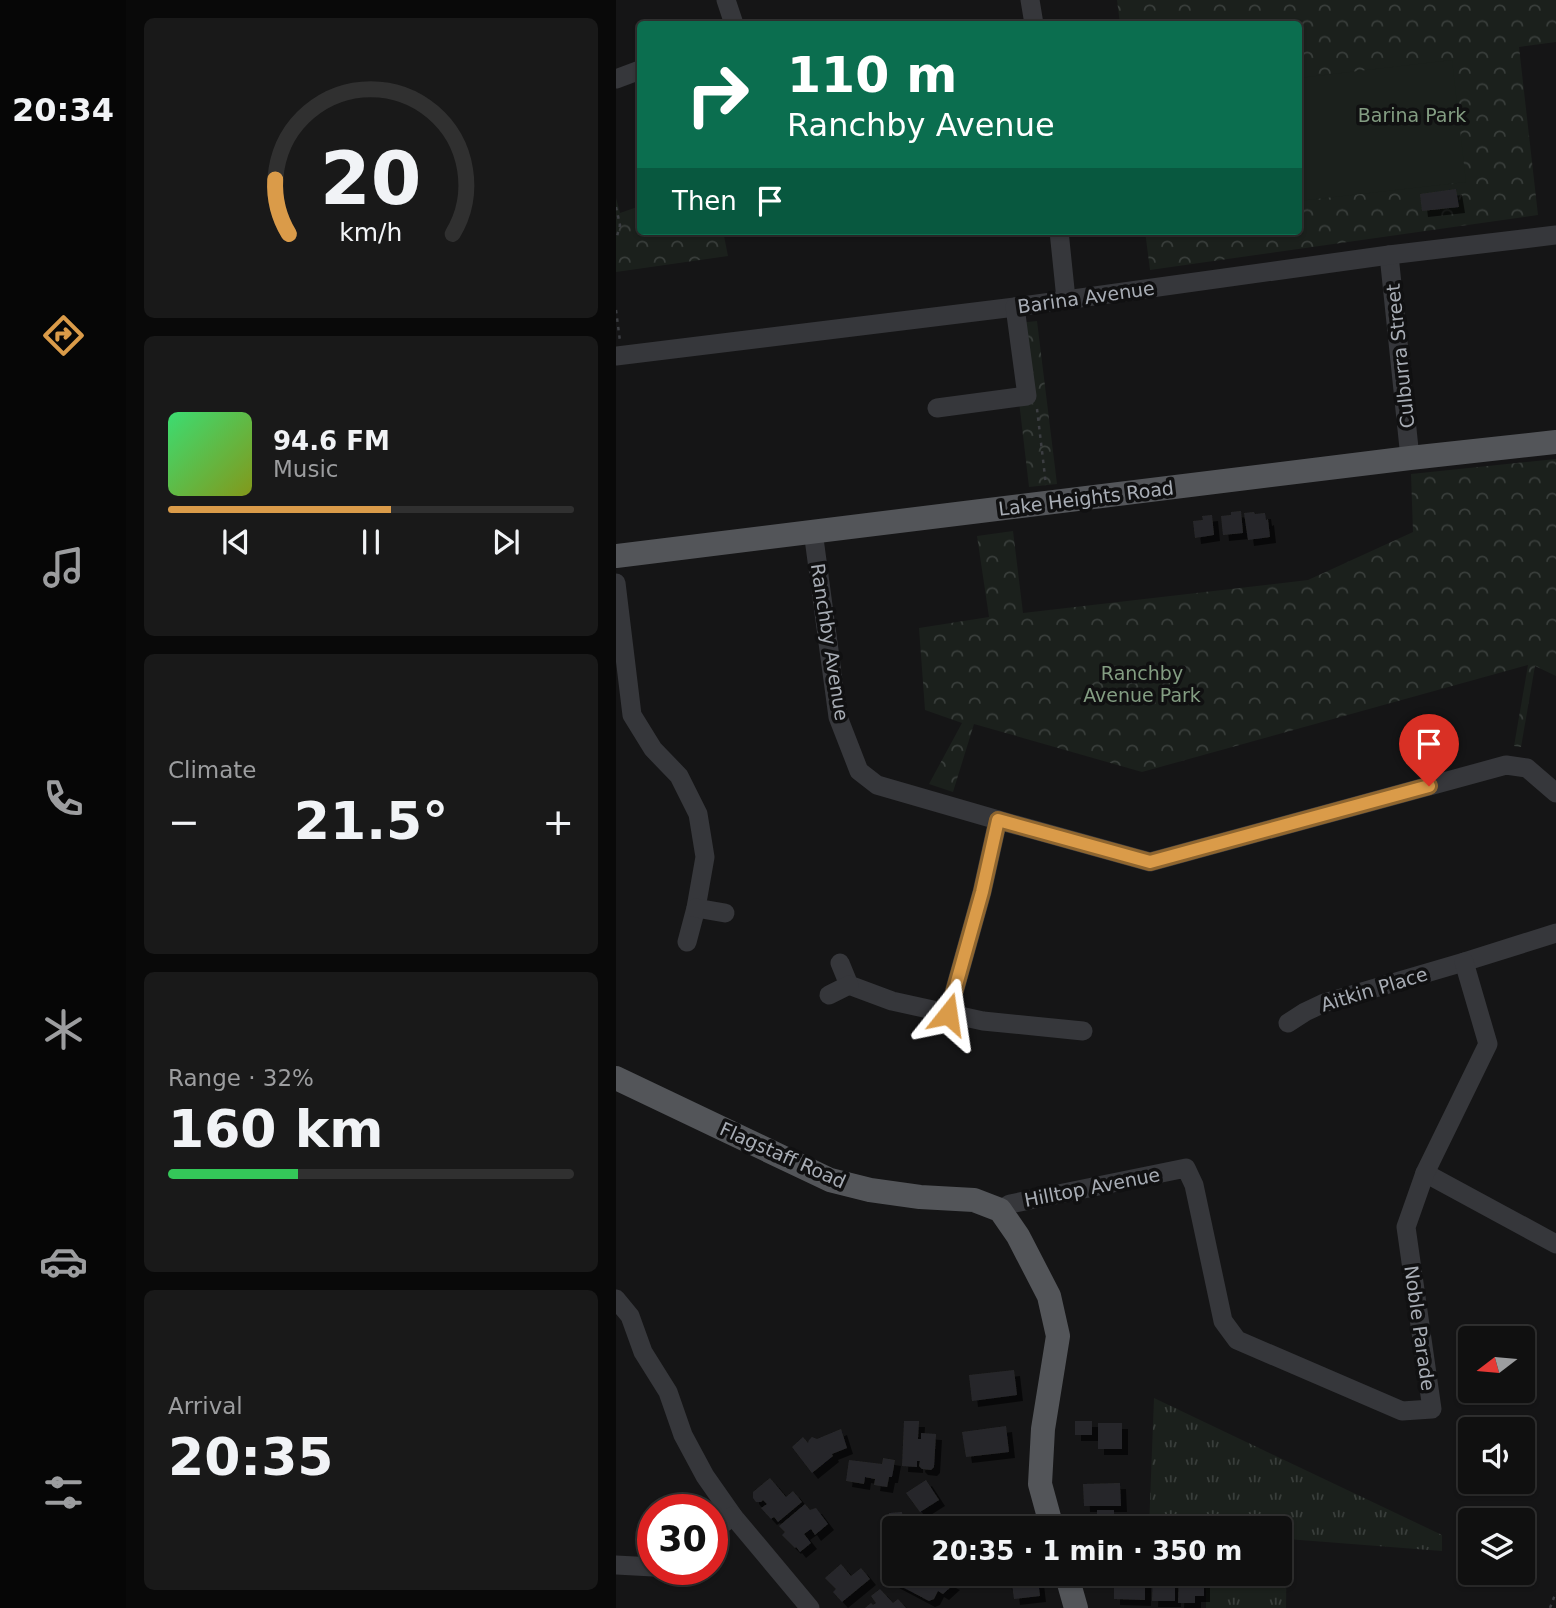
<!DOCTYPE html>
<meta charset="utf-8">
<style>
body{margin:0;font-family:"DejaVu Sans",sans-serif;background:#191919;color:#f1f3f6;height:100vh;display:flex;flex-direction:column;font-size:26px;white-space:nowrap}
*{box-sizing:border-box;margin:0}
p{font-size:23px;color:#9c9d9f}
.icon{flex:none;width:38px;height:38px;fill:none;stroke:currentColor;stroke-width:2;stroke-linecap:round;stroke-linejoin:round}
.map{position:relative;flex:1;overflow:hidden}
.drawer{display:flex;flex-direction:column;gap:18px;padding:18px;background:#090909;width:490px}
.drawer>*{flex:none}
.top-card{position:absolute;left:21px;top:21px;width:665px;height:214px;border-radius:7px;box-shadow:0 2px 5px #0004,0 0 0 2px #303030;background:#0b6e4f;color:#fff;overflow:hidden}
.needle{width:46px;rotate:254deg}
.controls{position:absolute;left:842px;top:1326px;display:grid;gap:14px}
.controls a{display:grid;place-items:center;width:77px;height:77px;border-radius:7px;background:#101010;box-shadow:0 2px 5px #0004,0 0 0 2px #303030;font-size:35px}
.speed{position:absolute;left:21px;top:1494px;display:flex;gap:14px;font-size:35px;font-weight:700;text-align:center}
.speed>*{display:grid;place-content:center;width:91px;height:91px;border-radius:50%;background:#101010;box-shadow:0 2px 5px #0004,0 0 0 2px #303030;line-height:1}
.speed .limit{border:10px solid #d22;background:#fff;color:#111}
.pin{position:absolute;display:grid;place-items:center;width:60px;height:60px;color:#fff;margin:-72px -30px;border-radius:50% 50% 50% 0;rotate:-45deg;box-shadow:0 0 7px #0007}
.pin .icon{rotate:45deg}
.me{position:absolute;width:77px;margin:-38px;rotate:15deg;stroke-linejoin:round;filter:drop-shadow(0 0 5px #0008)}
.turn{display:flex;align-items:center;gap:24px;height:147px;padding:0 35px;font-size:32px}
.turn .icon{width:91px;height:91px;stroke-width:2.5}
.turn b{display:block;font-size:49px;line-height:60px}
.then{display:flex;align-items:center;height:66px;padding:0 35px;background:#0003;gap:14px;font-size:26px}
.big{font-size:52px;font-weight:600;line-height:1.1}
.drawer .card{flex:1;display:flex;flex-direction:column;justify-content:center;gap:10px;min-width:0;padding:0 24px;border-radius:10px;background:#191919}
.drawer .dial{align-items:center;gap:0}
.dial svg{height:182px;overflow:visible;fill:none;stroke:#303030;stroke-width:7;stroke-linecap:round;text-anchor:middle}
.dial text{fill:#f1f3f6;stroke:none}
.song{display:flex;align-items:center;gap:21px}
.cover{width:84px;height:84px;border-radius:10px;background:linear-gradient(135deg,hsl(140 70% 55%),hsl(70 70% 35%))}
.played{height:7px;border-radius:4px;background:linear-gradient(90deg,#da9b49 55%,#303030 55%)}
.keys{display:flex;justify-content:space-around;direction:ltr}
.heat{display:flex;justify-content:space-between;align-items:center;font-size:38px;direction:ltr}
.charge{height:10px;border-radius:5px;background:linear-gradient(90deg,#34c759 32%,#303030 0)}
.trip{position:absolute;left:266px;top:1516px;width:410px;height:70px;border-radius:7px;background:#101010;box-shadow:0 2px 5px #0004,0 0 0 2px #303030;font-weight:600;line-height:70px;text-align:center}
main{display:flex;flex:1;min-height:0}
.tabs{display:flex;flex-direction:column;width:126px;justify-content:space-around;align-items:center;background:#060606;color:#9c9d9f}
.tabs .icon{width:49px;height:49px}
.tabs .active{color:#da9b49}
.tabs b{font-size:32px;color:#f1f3f6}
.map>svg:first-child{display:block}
.grass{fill:url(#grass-tufts)}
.park{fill:url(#park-crowns)}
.pitch{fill:#1b201c}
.building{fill:#28282a;filter:url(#shadow)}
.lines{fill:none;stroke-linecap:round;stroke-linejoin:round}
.path{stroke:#3c3e42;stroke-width:2.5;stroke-dasharray:3.5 5;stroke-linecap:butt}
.minor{stroke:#36373b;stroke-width:19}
.major{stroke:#535559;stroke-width:24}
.route-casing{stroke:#8e652f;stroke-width:18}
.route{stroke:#da9b49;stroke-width:12}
.labels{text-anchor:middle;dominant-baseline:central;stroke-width:7;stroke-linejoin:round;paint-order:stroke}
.park-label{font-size:19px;fill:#839d82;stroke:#101011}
.street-label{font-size:19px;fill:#a8adb5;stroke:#101011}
</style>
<main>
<nav class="tabs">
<b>20:34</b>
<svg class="icon active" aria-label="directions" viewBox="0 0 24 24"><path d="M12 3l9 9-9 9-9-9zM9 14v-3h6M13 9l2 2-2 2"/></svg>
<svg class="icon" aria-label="music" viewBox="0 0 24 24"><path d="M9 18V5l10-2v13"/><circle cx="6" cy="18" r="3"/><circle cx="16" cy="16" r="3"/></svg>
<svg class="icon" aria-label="phone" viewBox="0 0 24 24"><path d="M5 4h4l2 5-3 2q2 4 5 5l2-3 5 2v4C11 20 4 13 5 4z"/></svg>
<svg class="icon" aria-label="climate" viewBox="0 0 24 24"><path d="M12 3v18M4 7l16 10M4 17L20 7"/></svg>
<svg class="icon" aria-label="car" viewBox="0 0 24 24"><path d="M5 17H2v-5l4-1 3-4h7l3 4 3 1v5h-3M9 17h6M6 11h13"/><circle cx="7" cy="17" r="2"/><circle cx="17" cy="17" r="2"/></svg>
<svg class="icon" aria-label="filters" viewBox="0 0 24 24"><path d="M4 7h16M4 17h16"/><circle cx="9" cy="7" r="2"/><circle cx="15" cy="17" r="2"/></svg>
</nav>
<section class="drawer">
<div class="card dial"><svg viewBox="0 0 100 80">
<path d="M14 69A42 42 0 1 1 86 69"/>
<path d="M14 69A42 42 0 0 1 8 45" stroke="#da9b49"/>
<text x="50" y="56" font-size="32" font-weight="700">20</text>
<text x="50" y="72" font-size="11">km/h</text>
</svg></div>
<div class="card">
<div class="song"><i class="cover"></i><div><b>94.6 FM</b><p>Music</p></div></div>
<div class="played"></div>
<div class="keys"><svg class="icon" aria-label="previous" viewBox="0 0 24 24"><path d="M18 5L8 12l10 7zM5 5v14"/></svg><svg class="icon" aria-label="pause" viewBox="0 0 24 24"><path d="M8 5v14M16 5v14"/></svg><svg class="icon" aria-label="next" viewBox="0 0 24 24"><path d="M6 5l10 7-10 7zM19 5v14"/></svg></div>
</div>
<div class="card"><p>Climate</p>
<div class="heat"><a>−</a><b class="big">21.5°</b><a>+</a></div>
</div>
<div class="card"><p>Range · 32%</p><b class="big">160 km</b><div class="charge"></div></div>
<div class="card"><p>Arrival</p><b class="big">20:35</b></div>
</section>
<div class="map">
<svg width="940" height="1608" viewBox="0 0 940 1608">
<defs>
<pattern id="grass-tufts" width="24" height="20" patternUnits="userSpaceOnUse" patternTransform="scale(1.75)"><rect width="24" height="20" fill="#1b201c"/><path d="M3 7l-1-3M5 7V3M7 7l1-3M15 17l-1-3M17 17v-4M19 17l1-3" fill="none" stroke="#393e3b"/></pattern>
<pattern id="park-crowns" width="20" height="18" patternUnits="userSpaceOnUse" patternTransform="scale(1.75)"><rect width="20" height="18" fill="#1b201c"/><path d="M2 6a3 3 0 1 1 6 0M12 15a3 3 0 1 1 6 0" fill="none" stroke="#393e3b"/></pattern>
<filter id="shadow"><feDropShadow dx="6" dy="6" stdDeviation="0" flood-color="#0009"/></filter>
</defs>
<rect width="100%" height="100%" fill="#151516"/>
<polygon class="grass" points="538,1398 826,1535 826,1551 671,1539 670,1608 590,1608 590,1573 663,1573 663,1528 533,1528"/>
<g class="park">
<polygon points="501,0 940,0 940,42 903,47 922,215 534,270 529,231 682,231 682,24 504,24"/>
<polygon points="0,198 4,213 24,206 24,231 107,231 112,256 0,272"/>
<polygon points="421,321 441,484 413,487 394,324"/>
<polygon points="940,459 940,676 919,666 905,747 898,746 912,665 526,772 358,724 337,792 313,784 346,723 309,710 303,628 373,617 361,536 397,531 407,613 692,580 797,532 795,474"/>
</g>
<polygon class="pitch" points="836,60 850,182 683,201 683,78"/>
<g class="building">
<polygon points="840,189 843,207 806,211 804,194"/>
<polygon points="625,511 627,533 607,535 605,516 615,515 615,512"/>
<polygon points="638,512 639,514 649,513 650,520 652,519 654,537 632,540 628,513"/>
<polygon points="596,515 598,535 579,538 577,521 587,520 586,516"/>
<polygon points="398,1370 401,1395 356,1401 353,1375"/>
<polygon points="288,1421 303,1421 302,1439 305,1439 305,1433 320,1434 318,1467 315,1470 306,1469 303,1466 304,1461 301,1461 301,1467 286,1466"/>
<rect x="459" y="1421" width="17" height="14"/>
<rect x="482" y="1423" width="24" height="26"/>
<polygon points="390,1426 393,1452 350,1457 346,1432"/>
<polygon points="225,1429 231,1448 216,1454 217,1456 196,1473 176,1447 187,1437 192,1443 193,1440 196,1437 201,1439"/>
<polygon points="267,1458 279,1460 276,1477 273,1477 271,1487 258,1485 259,1479 249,1477 248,1484 230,1481 233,1460 266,1464"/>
<polygon points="154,1478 170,1497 177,1491 186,1502 162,1522 158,1517 155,1519 145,1508 151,1504 147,1500 145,1502 140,1502 137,1498 137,1492"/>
<polygon points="310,1480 323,1500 304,1512 290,1493"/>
<polygon points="504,1483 505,1506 468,1506 467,1484"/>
<polygon points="189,1504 194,1510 200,1508 212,1524 199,1535 195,1529 188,1534 195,1543 184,1552 180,1547 179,1548 166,1535 169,1532 163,1526"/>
<rect x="481" y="1510" width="17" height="18"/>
<polygon points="286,1512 287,1524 273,1525 273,1513"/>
<polygon points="225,1564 235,1576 245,1568 254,1579 226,1602 217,1592 220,1589 209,1578"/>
<polygon points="282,1573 316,1573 338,1584 327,1594 322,1591 318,1599 313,1601 277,1582"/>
<polygon points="389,1573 419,1573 420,1579 422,1579 424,1596 398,1599 396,1584 390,1585"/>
<polygon points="537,1573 559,1573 559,1601 536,1601"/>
<polygon points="563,1573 588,1573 588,1596 579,1596 579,1603 562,1603"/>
<polygon points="498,1582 529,1582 529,1600 498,1599"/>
<polygon points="264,1589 277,1603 282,1599 290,1608 249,1608 255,1603 257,1605 260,1603 255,1596"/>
</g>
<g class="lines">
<g class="path">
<polyline points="0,207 4,225 0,240"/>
<polyline points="0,310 4,341"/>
<polyline points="421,409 430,485"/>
<polyline points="934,1608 940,1592"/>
</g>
<g class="minor">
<polyline points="110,0 118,24"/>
<polyline points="414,0 418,24"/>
<polyline points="0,79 24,70"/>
<polyline points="443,231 450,299"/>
<polyline points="773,255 794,458"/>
<polyline points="0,356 399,307 773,255 940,235"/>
<polyline points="321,408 411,396 399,307"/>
<polyline points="197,531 222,717 243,771 261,785 382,820 534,862 890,765 911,768 940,793"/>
<polyline points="0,583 16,715 37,749 63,776 82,814 89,857 80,908 71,942"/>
<polyline points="80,908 109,913"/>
<polyline points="224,963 233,985 276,1001 367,1021 467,1031"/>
<polyline points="213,995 233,985"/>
<polyline points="332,1014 366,892 382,820"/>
<polyline points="672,1023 689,1012 708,1003 848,962 940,933"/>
<polyline points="809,1173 940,1244"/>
<polyline points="384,1210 394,1204 570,1168 578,1185 607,1321 621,1340 786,1411 816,1409 790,1227 809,1173 872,1044 848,962"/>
<polyline points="0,1299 14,1316 27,1352 52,1392 67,1435 89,1476 117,1516 194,1608"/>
<polyline points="96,1532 117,1516"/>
<polyline points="0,1565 37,1567"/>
</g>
<g class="major">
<polyline points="0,556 794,458 940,442"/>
<polyline points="0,1078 214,1180 254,1190 304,1197 358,1200 384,1210 402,1236 433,1296 442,1336 427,1429 424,1484 436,1528"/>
<polyline points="450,1573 460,1608"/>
</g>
</g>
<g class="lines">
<g class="route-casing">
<polyline id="route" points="332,1014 366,892 382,820 534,862 813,786"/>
</g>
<use href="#route" class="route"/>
</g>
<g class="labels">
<g class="park-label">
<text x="796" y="115">Barina Park</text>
<text x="526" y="673">Ranchby<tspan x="526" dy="22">Avenue Park</tspan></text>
</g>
<g class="street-label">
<text transform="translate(470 297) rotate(-8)">Barina Avenue</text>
<text transform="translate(784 356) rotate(-96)">Culburra Street</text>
<text transform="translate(470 498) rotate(-7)">Lake Heights Road</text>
<text transform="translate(214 642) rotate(81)">Ranchby Avenue</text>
<text transform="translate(758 989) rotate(-17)">Aitkin Place</text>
<text transform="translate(167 1155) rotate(24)">Flagstaff Road</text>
<text transform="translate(476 1187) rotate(-11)">Hilltop Avenue</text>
<text transform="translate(804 1328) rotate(82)">Noble Parade</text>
</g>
</g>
</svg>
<div class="controls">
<a><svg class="needle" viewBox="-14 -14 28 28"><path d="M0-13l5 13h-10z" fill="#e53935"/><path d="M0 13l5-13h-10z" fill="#9c9d9f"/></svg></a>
<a><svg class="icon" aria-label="sound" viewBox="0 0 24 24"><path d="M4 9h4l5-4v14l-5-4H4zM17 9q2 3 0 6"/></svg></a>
<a><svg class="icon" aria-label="layers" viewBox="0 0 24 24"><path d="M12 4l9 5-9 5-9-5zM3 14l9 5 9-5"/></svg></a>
</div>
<div class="speed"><div class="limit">30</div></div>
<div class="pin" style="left:813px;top:786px;background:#d93025"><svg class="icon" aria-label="arrive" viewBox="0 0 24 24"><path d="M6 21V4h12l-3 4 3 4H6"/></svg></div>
<svg class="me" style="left:332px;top:1014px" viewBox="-20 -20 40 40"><path d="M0-17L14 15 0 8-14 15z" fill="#da9b49" stroke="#fff" stroke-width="4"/></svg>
<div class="trip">20:35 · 1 min · 350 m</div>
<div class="top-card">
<div class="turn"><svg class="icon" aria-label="right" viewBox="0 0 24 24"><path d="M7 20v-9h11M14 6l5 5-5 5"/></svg><div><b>110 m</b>Ranchby Avenue</div></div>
<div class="then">Then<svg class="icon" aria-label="arrive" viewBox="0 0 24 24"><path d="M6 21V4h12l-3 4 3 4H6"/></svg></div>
</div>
</div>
</main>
